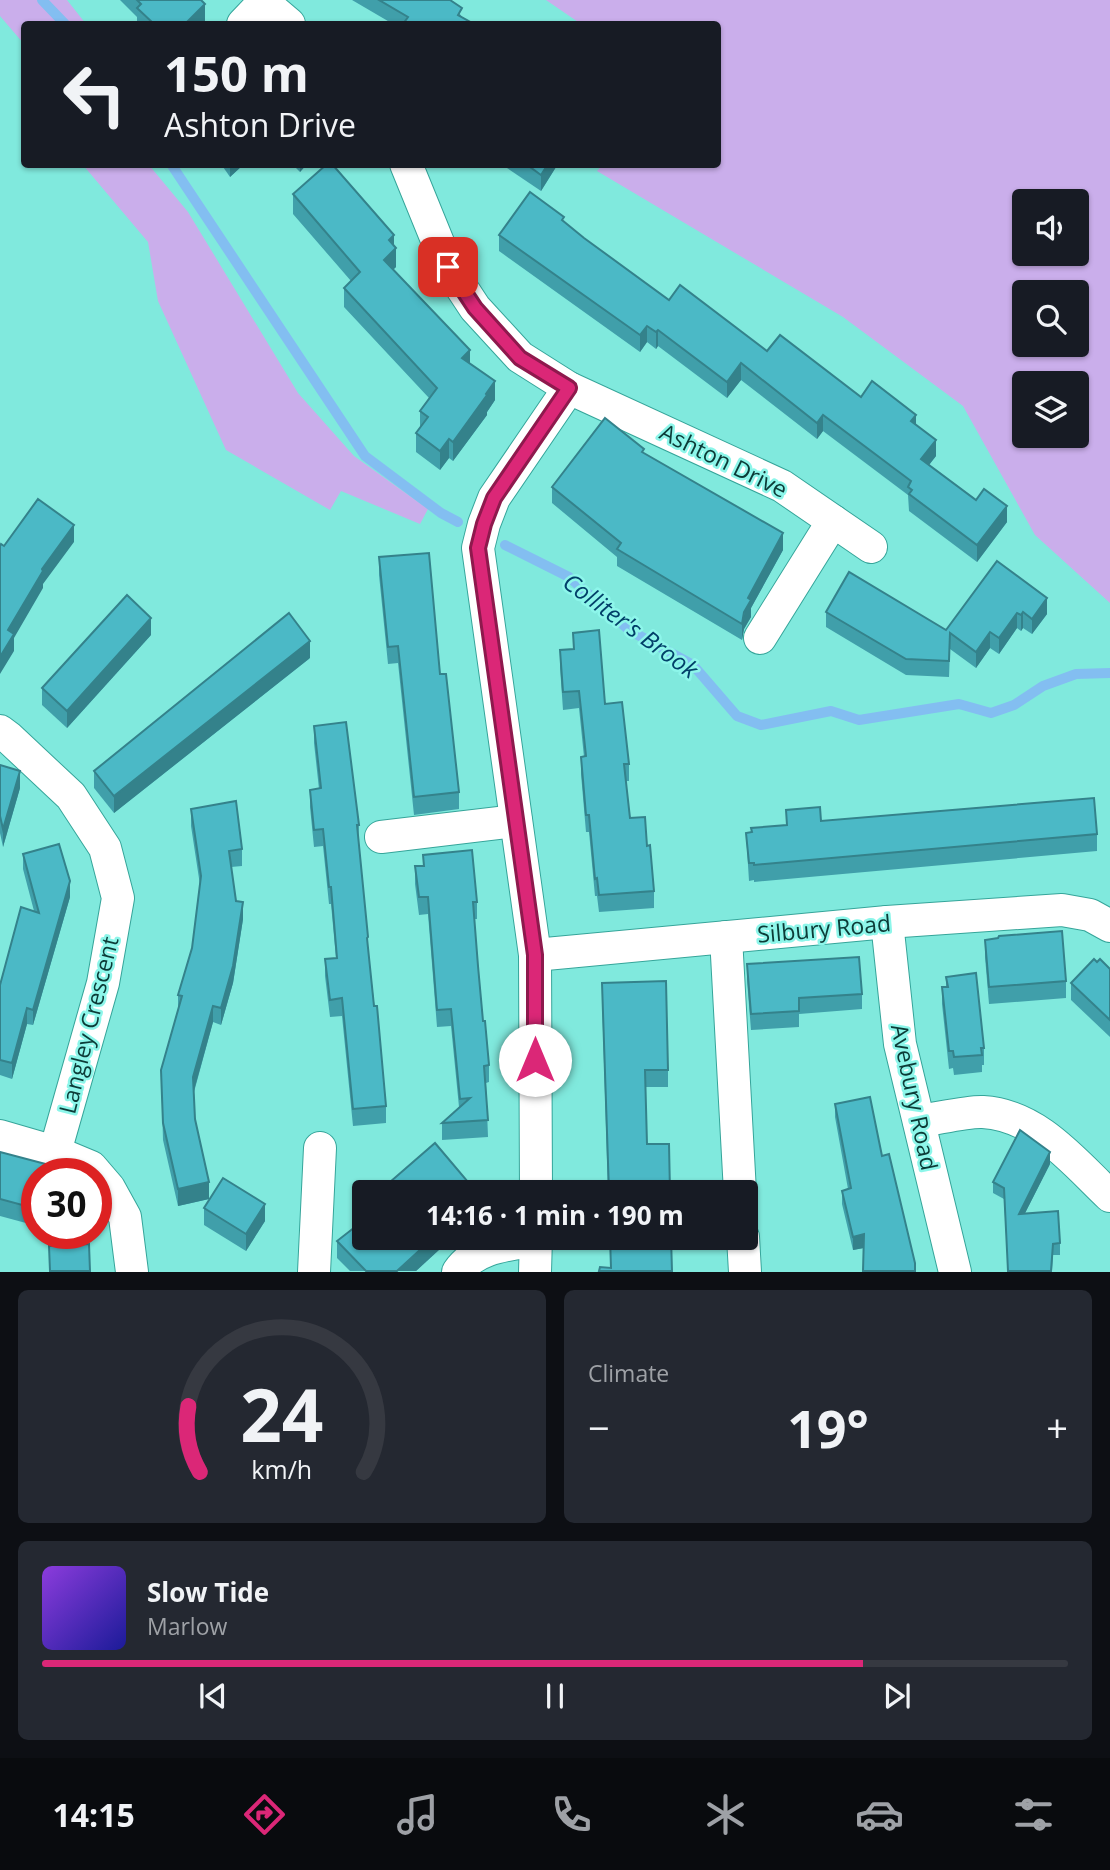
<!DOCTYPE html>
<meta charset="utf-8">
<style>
body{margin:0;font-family:"Open Sans",sans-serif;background:#242831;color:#f1f3f6;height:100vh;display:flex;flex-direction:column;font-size:26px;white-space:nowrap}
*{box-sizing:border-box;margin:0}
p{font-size:23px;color:#9ea1a6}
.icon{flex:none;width:38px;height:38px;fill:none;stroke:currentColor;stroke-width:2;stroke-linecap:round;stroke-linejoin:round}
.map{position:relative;height:1272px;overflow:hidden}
.sheet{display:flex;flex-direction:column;gap:18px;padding:18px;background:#0d0f14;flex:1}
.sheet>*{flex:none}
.banner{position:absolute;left:21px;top:21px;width:700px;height:147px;border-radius:7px;box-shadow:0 2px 5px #0004;background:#171b24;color:#f1f3f6;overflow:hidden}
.buttons{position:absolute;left:1012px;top:189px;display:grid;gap:14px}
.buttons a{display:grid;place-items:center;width:77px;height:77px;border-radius:7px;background:#171b24;box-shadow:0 2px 5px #0004;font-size:35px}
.speed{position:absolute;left:21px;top:1158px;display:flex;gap:14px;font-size:35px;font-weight:700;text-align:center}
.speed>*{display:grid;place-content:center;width:91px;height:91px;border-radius:50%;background:#171b24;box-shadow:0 2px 5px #0004;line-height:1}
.speed .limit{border:10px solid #d22;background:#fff;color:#111}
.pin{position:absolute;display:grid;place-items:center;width:60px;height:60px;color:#fff;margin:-30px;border-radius:14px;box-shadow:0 4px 10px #0006}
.me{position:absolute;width:77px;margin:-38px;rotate:0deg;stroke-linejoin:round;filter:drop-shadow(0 0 5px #0008)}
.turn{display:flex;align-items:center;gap:24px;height:147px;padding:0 28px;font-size:32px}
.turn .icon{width:91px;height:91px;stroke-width:2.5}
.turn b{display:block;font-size:49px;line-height:60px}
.big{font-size:52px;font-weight:700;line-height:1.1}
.sheet .tile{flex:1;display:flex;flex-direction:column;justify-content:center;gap:10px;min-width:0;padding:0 24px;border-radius:10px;background:#242831}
.sheet .dial{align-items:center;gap:0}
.dial svg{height:182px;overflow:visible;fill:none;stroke:#363941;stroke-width:7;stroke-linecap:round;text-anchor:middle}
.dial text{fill:#f1f3f6;stroke:none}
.song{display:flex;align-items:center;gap:21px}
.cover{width:84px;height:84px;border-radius:10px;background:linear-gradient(135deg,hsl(270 70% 55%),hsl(240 70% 35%))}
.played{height:7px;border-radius:4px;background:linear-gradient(90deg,#db2777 80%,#363941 80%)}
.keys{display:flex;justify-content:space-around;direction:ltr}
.heat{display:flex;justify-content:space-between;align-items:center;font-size:38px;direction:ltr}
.sheet .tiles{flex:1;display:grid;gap:18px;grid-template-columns:1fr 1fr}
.tile:last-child{grid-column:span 2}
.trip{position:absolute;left:352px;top:1180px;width:406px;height:70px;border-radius:7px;background:#171b24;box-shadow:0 2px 5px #0004;font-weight:700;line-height:70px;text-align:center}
.dock{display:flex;height:112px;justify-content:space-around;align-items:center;background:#090b0e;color:#9ea1a6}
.dock .icon{width:49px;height:49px}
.dock .current{color:#db2777}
.dock b{font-size:32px;color:#f1f3f6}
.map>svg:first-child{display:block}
.green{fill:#caaeeb;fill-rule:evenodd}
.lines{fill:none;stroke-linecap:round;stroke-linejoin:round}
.stream{stroke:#83bef1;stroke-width:10}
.minor-casing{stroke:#35a59a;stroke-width:34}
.minor{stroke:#fff;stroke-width:32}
.wall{fill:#409faa}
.shaded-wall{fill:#34828b}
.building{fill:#4bb9c6;stroke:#34828b;stroke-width:2}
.route-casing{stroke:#8e194d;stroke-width:18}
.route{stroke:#db2777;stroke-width:12}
.labels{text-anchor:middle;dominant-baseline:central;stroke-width:5;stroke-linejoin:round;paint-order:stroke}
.street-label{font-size:23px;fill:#0c3b37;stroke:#8df6ea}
.water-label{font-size:24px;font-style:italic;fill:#024069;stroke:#8df6ea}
</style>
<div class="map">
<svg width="1110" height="1272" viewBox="0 0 1110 1272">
<rect width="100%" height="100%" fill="#80e9dd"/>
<g class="green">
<polygon points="0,0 67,0 86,24 24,24 24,44 0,16"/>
<path d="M546,0H1110V603L1035,535L963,406L843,317L597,171L602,165L718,164V24H581ZM1024,201H1076V254H1024ZM1024,292H1076V345H1024ZM1024,383H1076V436H1024Z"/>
<polygon points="83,165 149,165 188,212 298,393 354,456 428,509 420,524 341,491 330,510 226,450 158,301 148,242"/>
</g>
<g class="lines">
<g class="stream">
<polyline points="42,0 65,24"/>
<polyline points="171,164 365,456 441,513 458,522"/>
<polyline points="505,545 569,577 629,630 693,665 737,716 761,725 831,711 859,720 959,704 991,713 1014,705 1043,686 1076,674 1110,673"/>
</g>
<g class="minor-casing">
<g id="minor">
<polyline points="261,0 289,24"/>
<polyline points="243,24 264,2"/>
<polyline points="406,164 448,267 475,308 520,357 569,388 782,486 871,547"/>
<polyline points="760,638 833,521"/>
<polyline points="0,731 8,737 71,796 105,848 118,898 103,983 55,1152"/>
<polyline points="381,837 516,821"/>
<polyline points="887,922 900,1044 955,1272"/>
<polyline points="726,937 740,1192"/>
<polyline points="535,955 887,922 1062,910 1090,915 1110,926"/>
<path d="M919,1121C936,1119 968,1111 983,1112C1037,1115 1074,1162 1110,1196"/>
<polyline points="0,1136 55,1152 91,1167 109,1188 125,1217 132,1272"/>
<polyline points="536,1192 535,955 478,548 484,524 494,498 569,388"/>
<polyline points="743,1237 745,1272"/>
<polyline points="314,1272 320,1148"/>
<path d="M458,1272C475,1247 508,1245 536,1240"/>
<polyline points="535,1272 536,1237"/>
</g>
</g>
<use href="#minor" class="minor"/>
</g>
<g class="wall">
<polygon points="120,0 201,0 205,21 202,24 137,24 137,17"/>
<polygon points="352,0 450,0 462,17 474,24 393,24"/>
<polygon points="221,164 244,164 230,177"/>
<polygon points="292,164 307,164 300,172"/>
<polygon points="501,164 556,164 556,167 541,191"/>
<polygon points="293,194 394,245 396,267 393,269 470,363 495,400 487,412 487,415 453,461 449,458 440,470 416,452 416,433 420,428 420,411 429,398 344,307 344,288 351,281 293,214"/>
<polygon points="564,222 584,238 669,300 767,351 916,425 936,456 929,465 1007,522 977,562 909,511 908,495 823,431 817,439 741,380 727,398 658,346 656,349 647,342 640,352 499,251 499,235"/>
<polygon points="644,454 783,550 751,608 751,617 744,629 742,640 617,566 617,557 552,503 552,487"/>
<polygon points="379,557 440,674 459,792 459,809 414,815 398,663 388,664 379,575"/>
<polygon points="997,561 1047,614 1032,634 1023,628 1021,631 1017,628 999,654 990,648 976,668 950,649 949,677 906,675 826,627 826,612 946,630"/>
<polygon points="573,633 605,704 629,764 629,781 626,781 630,818 647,846 654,891 654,908 599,912 597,896 595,896 589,832 586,832 581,774 581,757 584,757 579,708 563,710 560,667 560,650 573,649"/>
<polygon points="151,635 67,728 42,705 42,688"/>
<polygon points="310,658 114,813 94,788 94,771"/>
<polygon points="314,726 359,825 358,842 368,937 368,949 386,1106 386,1123 353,1126 342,1016 330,1017 325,976 325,959 336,958 331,904 329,904 323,846 314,847 310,807 310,790 319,789 314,743"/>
<polygon points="0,765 20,788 3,847 0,833"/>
<polygon points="191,809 242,849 242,866 231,867 236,901 243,919 233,983 221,1025 213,1022 194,1092 195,1119 209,1199 178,1206 163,1140 161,1070 178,1010 178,995 192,948 200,885 191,826"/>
<polygon points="786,810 821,821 1097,834 1097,851 754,882 754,880 749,881 746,833 786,825"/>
<polygon points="23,854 70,897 33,1025 27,1024 12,1079 0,1075 0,985 34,911 23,869"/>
<polygon points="423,855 477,902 477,919 474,919 483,1021 489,1065 489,1082 486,1083 488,1137 442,1140 442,1123 459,1107 451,1026 437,1027 428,914 419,915 415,884 415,866 423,866"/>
<polygon points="985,940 1066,981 1066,998 989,1004 985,957"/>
<polygon points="1097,962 1110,969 1110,1037 1071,1000 1071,983"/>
<polygon points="747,964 862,994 862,1009 799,1014 799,1027 751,1030 747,980"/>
<polygon points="946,977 984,1048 984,1065 982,1065 982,1072 954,1075 953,1068 949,1069 942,1004 942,987 946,987"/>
<polygon points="602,1000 668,1070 668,1087 645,1087 647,1144 608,1192"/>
<polygon points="835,1104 882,1156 863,1248 853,1250 842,1204 842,1191 848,1189 835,1117"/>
<polygon points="0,1152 72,1174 37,1174 37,1226 0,1216"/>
<polygon points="1050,1164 1025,1213 1060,1243 1060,1255 1053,1255 1052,1271 1008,1271 1004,1199 993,1193 993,1182"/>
<polygon points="204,1208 265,1221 246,1251 204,1225"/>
<polygon points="364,1237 453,1237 416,1271 350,1271 337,1258 337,1241"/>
</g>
<g class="shaded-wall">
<polygon points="205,4 205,21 202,24 185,24"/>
<polygon points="230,164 244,164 230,177"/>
<polygon points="300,164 307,164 300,172"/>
<polygon points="548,164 556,164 556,167 541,191 541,175"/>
<polygon points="394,235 394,250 396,248 396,267 384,279 384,260 389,240"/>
<polygon points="647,326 647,342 640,352 640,335"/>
<polygon points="658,330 658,346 656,349 656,332"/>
<polygon points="470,350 470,369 462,358"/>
<polygon points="741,363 741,380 727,398 727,382"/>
<polygon points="495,381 495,400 487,412 487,415 453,461 453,442"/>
<polygon points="823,415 823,431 817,439 817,423"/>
<polygon points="916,415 916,432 911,421"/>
<polygon points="449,439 449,458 440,470 440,451"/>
<polygon points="936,440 936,456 921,475 921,459"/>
<polygon points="1007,506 1007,522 977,562 977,545"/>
<polygon points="74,525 74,542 43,584 43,588 14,638 14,651 0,674 0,657 8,630 42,569"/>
<polygon points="783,533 783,550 751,608 751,617 744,629 742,640 742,624 748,598"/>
<polygon points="1047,598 1047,614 1032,634 1032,619"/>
<polygon points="1023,612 1023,628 1021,631 1021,615"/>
<polygon points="1017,613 1017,628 999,654 999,638"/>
<polygon points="151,618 151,635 67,728 67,711"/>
<polygon points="990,632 990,648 976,668 976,652"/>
<polygon points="310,641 310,658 114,813 114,796"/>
<polygon points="20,771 20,788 3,847 3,829"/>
<polygon points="70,881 70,897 33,1025 33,1010"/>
<polygon points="243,902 243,919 233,983 221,1025 221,1008"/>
<polygon points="213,1006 213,1022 193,1094 193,1077"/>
<polygon points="27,1008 27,1024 12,1079 12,1063"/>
<polygon points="1050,1152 1050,1164 1019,1225 1019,1214"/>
<polygon points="209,1182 209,1199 178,1206 178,1189"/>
<polygon points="265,1204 265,1221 246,1251 246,1234"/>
<polygon points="864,1234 864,1248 853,1250 853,1237"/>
<polygon points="434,1237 453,1237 416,1271 397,1271"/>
</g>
<g class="building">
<polygon points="137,0 201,0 205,4 185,24 154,24 137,8 141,4"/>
<polygon points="379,0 450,0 462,8 458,15 474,24 403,24 408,17"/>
<polygon points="327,164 332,164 394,235 389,240 396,248 384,260 470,350 462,358 495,381 486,394 487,395 453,442 449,439 440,451 416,433 428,417 420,411 437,388 344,288 360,272 293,194"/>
<polygon points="526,164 548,164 541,175"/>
<polygon points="530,192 564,217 562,220 584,238 669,300 680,285 767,351 780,335 861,397 872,381 916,415 911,421 936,440 921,459 976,500 984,489 1007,506 977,545 909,494 912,490 908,487 911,481 823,415 817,423 741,363 727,382 658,330 656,332 647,326 640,335 499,235"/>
<polygon points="605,418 644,449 642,452 783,533 748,598 751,600 744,612 742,624 617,549 621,543 552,487"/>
<polygon points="38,499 74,525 42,569 43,571 8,630 14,634 0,657 0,546 1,544 4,546"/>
<polygon points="429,553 440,674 446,674 459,792 414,797 398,646 388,647 379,557"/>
<polygon points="997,561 1047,598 1032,619 1023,612 1021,615 1017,613 999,638 990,632 976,652 950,633 949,661 906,659 826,612 849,572 946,630"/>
<polygon points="127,595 151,618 67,711 42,688"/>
<polygon points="289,613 310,641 114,796 94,771"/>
<polygon points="599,630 605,704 622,702 629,764 624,764 630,818 645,817 647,846 650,845 654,891 599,895 597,878 595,879 589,815 586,815 581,757 586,756 579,691 563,692 560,650 574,649 573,633"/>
<polygon points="346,722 359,825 357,825 368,937 367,938 374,1006 377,1006 386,1106 353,1109 342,998 330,1000 325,959 337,958 331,887 329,887 323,829 314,830 310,790 321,788 314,726"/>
<polygon points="0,765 20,771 3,829 0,816"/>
<polygon points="1094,798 1097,834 754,865 754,863 749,863 746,833 752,832 751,828 787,825 786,810 820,807 821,821"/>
<polygon points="236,801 242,849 229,851 236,901 243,902 233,966 221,1008 213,1006 193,1077 195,1119 209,1182 178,1189 163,1123 161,1070 182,996 178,995 192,948 201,876 191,809"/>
<polygon points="59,844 70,881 33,1010 27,1008 12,1063 0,1060 0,985 21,907 39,913 23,854"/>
<polygon points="472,850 477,902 473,902 478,966 483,1021 485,1021 489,1065 484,1066 488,1120 442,1123 470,1098 460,1099 451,1009 437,1010 428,897 419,897 415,866 424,866 423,855"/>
<polygon points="1062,931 1066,981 989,987 985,940 998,938 999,936"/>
<polygon points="859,957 862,994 799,998 799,1011 751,1014 747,964"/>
<polygon points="1094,959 1097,962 1100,959 1110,969 1110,1020 1071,983"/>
<polygon points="976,973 984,1048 981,1048 982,1055 954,1057 953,1051 949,1051 942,987 948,987 946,977"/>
<polygon points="666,981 668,1070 645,1070 647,1144 669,1144 670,1192 609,1192 602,983"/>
<polygon points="870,1097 882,1156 889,1154 915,1263 915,1271 863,1271 864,1234 853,1237 842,1191 851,1188 835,1104"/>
<polygon points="1020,1130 1050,1152 1019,1214 1058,1211 1060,1243 1053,1244 1051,1271 1008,1271 1004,1188 993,1182"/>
<polygon points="435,1143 474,1189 474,1192 383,1192 392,1184 390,1182"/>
<polygon points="0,1152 72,1171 71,1174 37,1174 37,1209 0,1199"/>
<polygon points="223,1178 265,1204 246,1234 204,1208"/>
<polygon points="364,1220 364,1237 434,1237 397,1271 366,1271 337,1241"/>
<polygon points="610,1237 671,1237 672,1271 599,1271 600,1267 611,1268"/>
<polygon points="89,1244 90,1271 50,1271 49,1246"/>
</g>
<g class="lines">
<g class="route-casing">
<polyline id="route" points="448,267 475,308 520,358 569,388 494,498 484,524 478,548 535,955 535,1060"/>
</g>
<use href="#route" class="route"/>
</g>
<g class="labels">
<g class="street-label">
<text transform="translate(724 460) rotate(26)">Ashton Drive</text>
<text transform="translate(824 928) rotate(-5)">Silbury Road</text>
<text transform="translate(88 1025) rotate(-76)">Langley Crescent</text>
<text transform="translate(915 1097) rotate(78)">Avebury Road</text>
</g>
<g class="water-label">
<text transform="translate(631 625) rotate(36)">Colliter's Brook</text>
</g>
</g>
</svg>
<div class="buttons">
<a><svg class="icon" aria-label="sound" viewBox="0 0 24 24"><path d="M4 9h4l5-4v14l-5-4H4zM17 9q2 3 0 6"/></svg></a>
<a><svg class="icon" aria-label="search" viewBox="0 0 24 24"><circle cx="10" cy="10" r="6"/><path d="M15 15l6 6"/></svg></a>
<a><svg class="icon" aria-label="layers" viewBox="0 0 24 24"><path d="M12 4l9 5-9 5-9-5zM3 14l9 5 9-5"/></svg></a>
</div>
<div class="speed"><div class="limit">30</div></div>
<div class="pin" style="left:448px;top:267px;background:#d93025"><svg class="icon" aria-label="arrive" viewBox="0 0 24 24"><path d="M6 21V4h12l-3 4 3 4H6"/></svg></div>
<svg class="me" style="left:535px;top:1060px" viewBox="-20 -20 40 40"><circle r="19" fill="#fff"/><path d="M0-13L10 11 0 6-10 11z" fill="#db2777"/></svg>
<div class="trip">14:16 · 1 min · 190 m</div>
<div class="banner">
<div class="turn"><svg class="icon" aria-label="left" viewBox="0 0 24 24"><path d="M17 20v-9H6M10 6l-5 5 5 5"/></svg><div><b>150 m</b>Ashton Drive</div></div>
</div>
</div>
<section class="sheet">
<div class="tiles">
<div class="tile dial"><svg viewBox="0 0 100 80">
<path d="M14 69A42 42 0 1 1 86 69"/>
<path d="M14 69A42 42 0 0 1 9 40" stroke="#db2777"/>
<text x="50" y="56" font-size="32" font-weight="700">24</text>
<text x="50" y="72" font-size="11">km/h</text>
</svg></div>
<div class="tile"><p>Climate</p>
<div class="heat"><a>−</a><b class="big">19°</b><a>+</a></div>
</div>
<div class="tile">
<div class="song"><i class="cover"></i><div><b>Slow Tide</b><p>Marlow</p></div></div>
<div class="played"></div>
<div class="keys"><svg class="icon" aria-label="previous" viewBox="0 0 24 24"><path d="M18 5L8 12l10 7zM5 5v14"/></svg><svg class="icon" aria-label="pause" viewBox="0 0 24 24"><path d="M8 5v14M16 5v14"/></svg><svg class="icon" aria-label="next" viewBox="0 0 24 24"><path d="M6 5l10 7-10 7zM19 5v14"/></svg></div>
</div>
</div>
</section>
<nav class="dock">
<b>14:15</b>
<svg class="icon current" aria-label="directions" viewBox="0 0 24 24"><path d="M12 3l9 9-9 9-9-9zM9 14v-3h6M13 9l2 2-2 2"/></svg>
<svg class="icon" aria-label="music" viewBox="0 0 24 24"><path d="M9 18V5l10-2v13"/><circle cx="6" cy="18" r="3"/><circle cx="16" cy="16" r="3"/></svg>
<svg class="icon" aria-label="phone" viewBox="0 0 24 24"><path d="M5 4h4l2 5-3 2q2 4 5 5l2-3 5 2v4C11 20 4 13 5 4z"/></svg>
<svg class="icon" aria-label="climate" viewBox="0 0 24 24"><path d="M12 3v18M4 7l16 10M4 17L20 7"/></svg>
<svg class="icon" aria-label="car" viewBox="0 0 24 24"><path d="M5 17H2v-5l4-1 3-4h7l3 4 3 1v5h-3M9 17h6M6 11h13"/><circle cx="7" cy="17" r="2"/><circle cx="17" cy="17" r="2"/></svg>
<svg class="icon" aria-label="filters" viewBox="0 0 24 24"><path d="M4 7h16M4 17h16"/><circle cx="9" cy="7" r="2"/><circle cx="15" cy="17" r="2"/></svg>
</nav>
